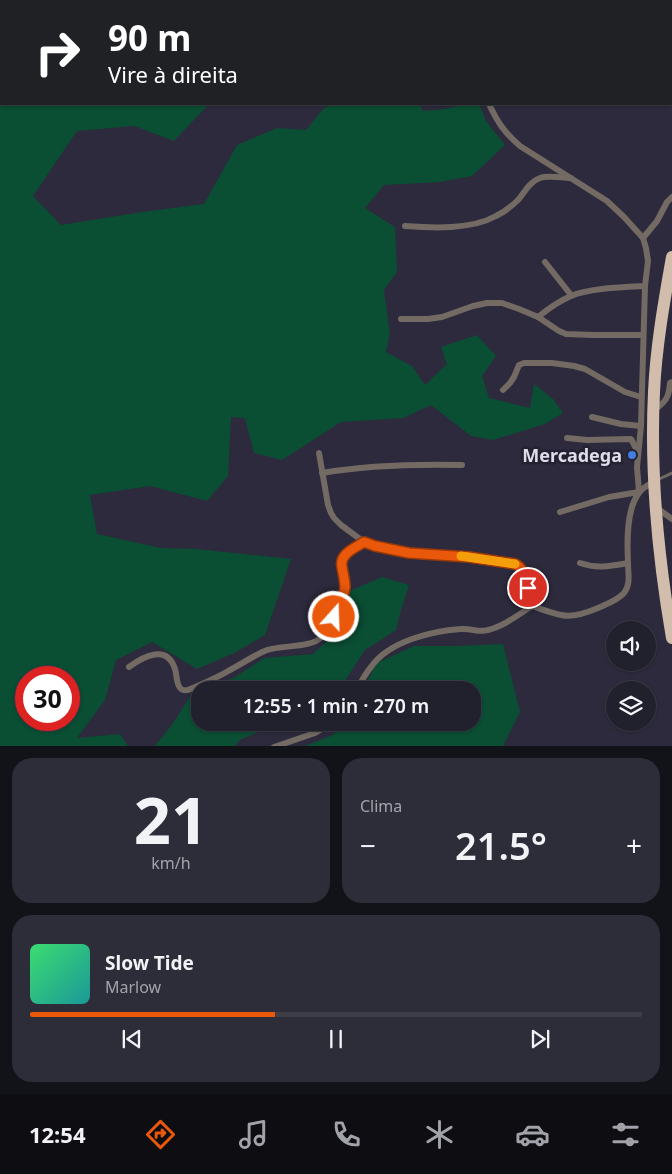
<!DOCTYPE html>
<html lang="pt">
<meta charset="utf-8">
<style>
body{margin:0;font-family:"Noto Sans",sans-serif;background:#2d2d39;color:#f1f3f6;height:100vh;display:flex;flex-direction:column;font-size:19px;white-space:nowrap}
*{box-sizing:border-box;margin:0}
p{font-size:16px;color:#a2a3aa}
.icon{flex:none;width:28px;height:28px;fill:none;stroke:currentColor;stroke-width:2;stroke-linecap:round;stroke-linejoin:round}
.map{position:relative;height:746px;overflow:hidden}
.sheet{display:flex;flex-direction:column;gap:12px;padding:12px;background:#121219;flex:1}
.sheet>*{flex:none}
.top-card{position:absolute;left:0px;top:0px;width:672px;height:105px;box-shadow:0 1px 4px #0004,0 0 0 1px #3e3e49;background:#202124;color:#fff;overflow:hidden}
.buttons{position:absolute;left:606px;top:621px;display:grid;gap:10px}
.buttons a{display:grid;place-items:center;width:50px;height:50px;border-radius:50%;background:#21202d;box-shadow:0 1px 4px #0004,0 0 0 1px #3e3e49;font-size:25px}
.speed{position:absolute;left:15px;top:666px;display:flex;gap:10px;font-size:25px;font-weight:700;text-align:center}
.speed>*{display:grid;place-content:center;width:65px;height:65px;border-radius:50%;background:#21202d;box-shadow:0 1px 4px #0004,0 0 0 1px #3e3e49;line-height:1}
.speed .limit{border:8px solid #d22;background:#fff;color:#111}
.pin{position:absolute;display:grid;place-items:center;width:42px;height:42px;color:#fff;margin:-21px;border:2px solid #fff;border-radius:50%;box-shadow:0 1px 5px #0007}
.me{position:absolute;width:55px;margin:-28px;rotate:20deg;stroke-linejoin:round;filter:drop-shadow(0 0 4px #0008)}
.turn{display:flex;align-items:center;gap:18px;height:105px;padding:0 25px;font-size:22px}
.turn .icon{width:65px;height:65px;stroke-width:2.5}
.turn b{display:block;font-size:35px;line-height:42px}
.big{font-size:38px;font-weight:600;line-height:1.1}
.sheet .card{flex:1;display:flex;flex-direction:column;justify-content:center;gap:8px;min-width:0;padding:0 18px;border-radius:20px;background:#2d2d39}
.sheet .dial{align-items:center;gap:0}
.dial b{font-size:65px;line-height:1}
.song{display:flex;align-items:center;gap:15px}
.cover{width:60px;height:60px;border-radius:8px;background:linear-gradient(135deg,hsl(140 70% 55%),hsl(180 70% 35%))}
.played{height:5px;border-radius:2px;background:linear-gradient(90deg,#ea580c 40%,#3e3e49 40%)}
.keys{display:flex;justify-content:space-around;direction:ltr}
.heat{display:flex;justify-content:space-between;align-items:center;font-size:28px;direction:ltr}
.sheet .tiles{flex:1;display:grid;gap:12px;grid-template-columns:1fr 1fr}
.card:last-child{grid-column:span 2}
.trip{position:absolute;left:191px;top:681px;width:290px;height:50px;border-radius:20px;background:#21202d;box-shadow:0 1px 4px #0004,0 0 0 1px #3e3e49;font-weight:600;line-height:50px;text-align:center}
.dock{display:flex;height:80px;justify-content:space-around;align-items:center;background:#0d0d12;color:#a2a3aa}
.dock .icon{width:35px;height:35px}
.dock .current{color:#ea580c}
.dock b{font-size:22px;color:#f1f3f6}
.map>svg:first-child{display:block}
.green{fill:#0a4e34;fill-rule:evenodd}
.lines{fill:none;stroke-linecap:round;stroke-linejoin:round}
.path{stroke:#777585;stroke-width:1;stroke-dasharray:4 4;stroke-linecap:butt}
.lane{stroke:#726a63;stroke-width:3}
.street{stroke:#726a63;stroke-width:6}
.highway{stroke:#d2bdad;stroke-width:12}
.route-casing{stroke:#983908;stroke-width:12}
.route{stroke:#ea580c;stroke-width:9}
.slow{stroke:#f59e0b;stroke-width:9}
.shop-dot{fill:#3f7fe0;stroke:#232132;stroke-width:2}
.labels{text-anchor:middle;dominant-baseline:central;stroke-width:5;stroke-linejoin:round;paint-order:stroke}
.poi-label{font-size:18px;font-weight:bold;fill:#dedde9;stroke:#232132;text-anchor:end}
</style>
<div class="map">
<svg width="672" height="747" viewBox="0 0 672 747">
<rect width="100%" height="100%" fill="#2c2a3c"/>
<g class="green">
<polygon points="77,0 411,0 411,1 73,1"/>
<path d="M0,26H1V104H209L174,141L134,126L77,131L33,196L61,225L142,212L204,204L237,145L277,128L306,130L324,108L335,104H419L423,111L445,109L468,104H479L486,121L505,145L472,176L440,182L384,185L365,208L395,227L397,272L384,290L390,334L386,352L412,366L425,385L447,364L441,347L477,335L496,356L482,376L489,398L530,408L534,384L553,399L563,413L545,424L493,440L471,436L431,405L403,418L341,422L282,460L254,453L245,418L231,417L228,476L207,501L150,486L90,495L97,534L161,548L196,549L291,559L265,635L234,653L197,669L152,642L116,660L105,700L77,738L120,734L128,746H0ZM26,678H69V720H26Z"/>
<polygon points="382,577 409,585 401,610 396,630 365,650 339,690 200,690 200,722 278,723 240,740 235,746 154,747 171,726 195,689 234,678 264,658 313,654 328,640 345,593"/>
<polygon points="503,644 520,712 503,746 302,747 333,735 344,723 472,722 472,690 362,690 377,663 414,646 458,646"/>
</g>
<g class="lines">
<polyline class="path" points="671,39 672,39"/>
<polyline class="lane" points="657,480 672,473"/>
<g class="street">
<polyline points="427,0 428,1"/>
<polyline points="490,1 510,0"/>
<path d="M489,104C498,123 504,132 520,146L607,201L624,217L643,238L646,248L648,261L645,286L641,426L637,467L639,492L609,497L560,512"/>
<path d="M405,226C432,228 471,230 496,216C504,212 512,206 518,200C525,192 529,182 540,178C549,175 561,178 571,178"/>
<polyline points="643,238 657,221 667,202 672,197"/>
<polyline points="545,262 571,295"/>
<path d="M538,317C548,309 559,301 571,296C589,288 624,287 645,286"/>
<polyline points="401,319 428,319 442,317 473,306 487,303 502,303 519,309 538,317 559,331 566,334 593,335 643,335"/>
<polyline points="503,390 510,383 514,377 519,365 524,363 552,363 574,366 585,369 625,392 641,397"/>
<path d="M654,410C666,402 669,397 670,383L672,382"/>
<polyline points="592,417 621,424 641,426"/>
<polyline points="567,438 587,440 631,439 638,452"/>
<polyline points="319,453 328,505 331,513 334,518 341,525 364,542 375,546 409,553 469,557 515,564 519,566 522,569 532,606"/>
<path d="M322,473C368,465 415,464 462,465"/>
<polyline points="657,508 672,519"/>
<path d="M580,563C597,569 611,566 628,563"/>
<path d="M532,606C562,616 567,621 598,608C607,604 618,600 624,593C631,584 628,574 628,563C627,543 626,509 639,493C642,488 649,485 654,481"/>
<path d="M129,667C144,656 167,644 175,669C177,675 176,685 181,689C183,691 185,690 188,690C202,684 217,678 230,670C242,664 254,655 267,650C283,645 311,648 322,637C333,626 344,599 345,585C345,576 339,566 343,558C346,551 357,547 364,542"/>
<path d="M357,690C361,682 365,674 371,667C389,641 432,631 461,629C471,628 479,633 488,630C504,626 518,615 532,606"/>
<polyline points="274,747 315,733 334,722"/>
</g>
<path class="highway" d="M672,257C664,302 656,347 654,392C650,474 658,557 672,638"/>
</g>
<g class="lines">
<g class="route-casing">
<path id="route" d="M334,617C339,608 344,598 345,587C345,580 343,574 342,567C339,554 355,548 364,542L375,546L409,553L469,557L515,564C524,568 525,579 528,588"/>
</g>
<use href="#route" class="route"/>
<polyline class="slow" points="461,556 515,564"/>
</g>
<circle class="shop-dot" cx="632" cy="455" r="5"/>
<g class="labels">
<g class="poi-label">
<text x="622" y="455">Mercadega</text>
</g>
</g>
</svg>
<div class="buttons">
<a><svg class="icon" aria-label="sound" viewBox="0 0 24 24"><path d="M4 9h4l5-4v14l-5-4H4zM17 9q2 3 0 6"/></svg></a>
<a><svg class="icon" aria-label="layers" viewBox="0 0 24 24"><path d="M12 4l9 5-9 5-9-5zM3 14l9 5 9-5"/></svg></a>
</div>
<div class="speed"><div class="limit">30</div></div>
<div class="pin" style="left:528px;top:588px;background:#d93025"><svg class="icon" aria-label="arrive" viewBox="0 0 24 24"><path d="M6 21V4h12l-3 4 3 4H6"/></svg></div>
<svg class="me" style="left:334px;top:617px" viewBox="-20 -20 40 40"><circle r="17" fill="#ea580c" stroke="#fff" stroke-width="3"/><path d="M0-11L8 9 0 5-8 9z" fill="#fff"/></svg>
<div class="trip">12:55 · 1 min · 270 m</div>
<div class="top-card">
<div class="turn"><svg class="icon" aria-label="right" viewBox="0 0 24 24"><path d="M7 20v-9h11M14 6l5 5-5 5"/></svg><div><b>90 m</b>Vire à direita</div></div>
</div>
</div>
<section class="sheet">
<div class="tiles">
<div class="card dial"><b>21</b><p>km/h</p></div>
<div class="card"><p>Clima</p>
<div class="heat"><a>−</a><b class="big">21.5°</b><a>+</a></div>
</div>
<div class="card">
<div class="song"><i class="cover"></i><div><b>Slow Tide</b><p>Marlow</p></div></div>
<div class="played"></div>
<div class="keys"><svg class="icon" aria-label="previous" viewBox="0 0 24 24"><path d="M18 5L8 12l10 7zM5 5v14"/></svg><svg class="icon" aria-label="pause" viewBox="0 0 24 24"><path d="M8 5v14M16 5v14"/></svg><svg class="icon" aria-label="next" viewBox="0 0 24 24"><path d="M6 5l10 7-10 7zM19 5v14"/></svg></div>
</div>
</div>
</section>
<nav class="dock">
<b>12:54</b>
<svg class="icon current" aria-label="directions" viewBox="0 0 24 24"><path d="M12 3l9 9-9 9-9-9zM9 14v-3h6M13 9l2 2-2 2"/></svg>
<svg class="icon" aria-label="music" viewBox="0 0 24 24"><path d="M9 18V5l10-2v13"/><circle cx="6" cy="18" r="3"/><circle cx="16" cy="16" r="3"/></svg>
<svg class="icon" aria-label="phone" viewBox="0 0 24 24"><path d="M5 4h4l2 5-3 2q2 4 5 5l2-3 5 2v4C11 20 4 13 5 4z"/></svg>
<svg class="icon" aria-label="climate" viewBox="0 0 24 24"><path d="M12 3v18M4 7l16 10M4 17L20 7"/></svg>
<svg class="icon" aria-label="car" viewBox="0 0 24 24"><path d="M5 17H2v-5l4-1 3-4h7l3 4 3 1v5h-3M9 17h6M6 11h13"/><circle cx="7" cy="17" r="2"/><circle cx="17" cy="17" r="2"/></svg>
<svg class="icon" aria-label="filters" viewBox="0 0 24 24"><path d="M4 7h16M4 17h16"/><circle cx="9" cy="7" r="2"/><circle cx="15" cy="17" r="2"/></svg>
</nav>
